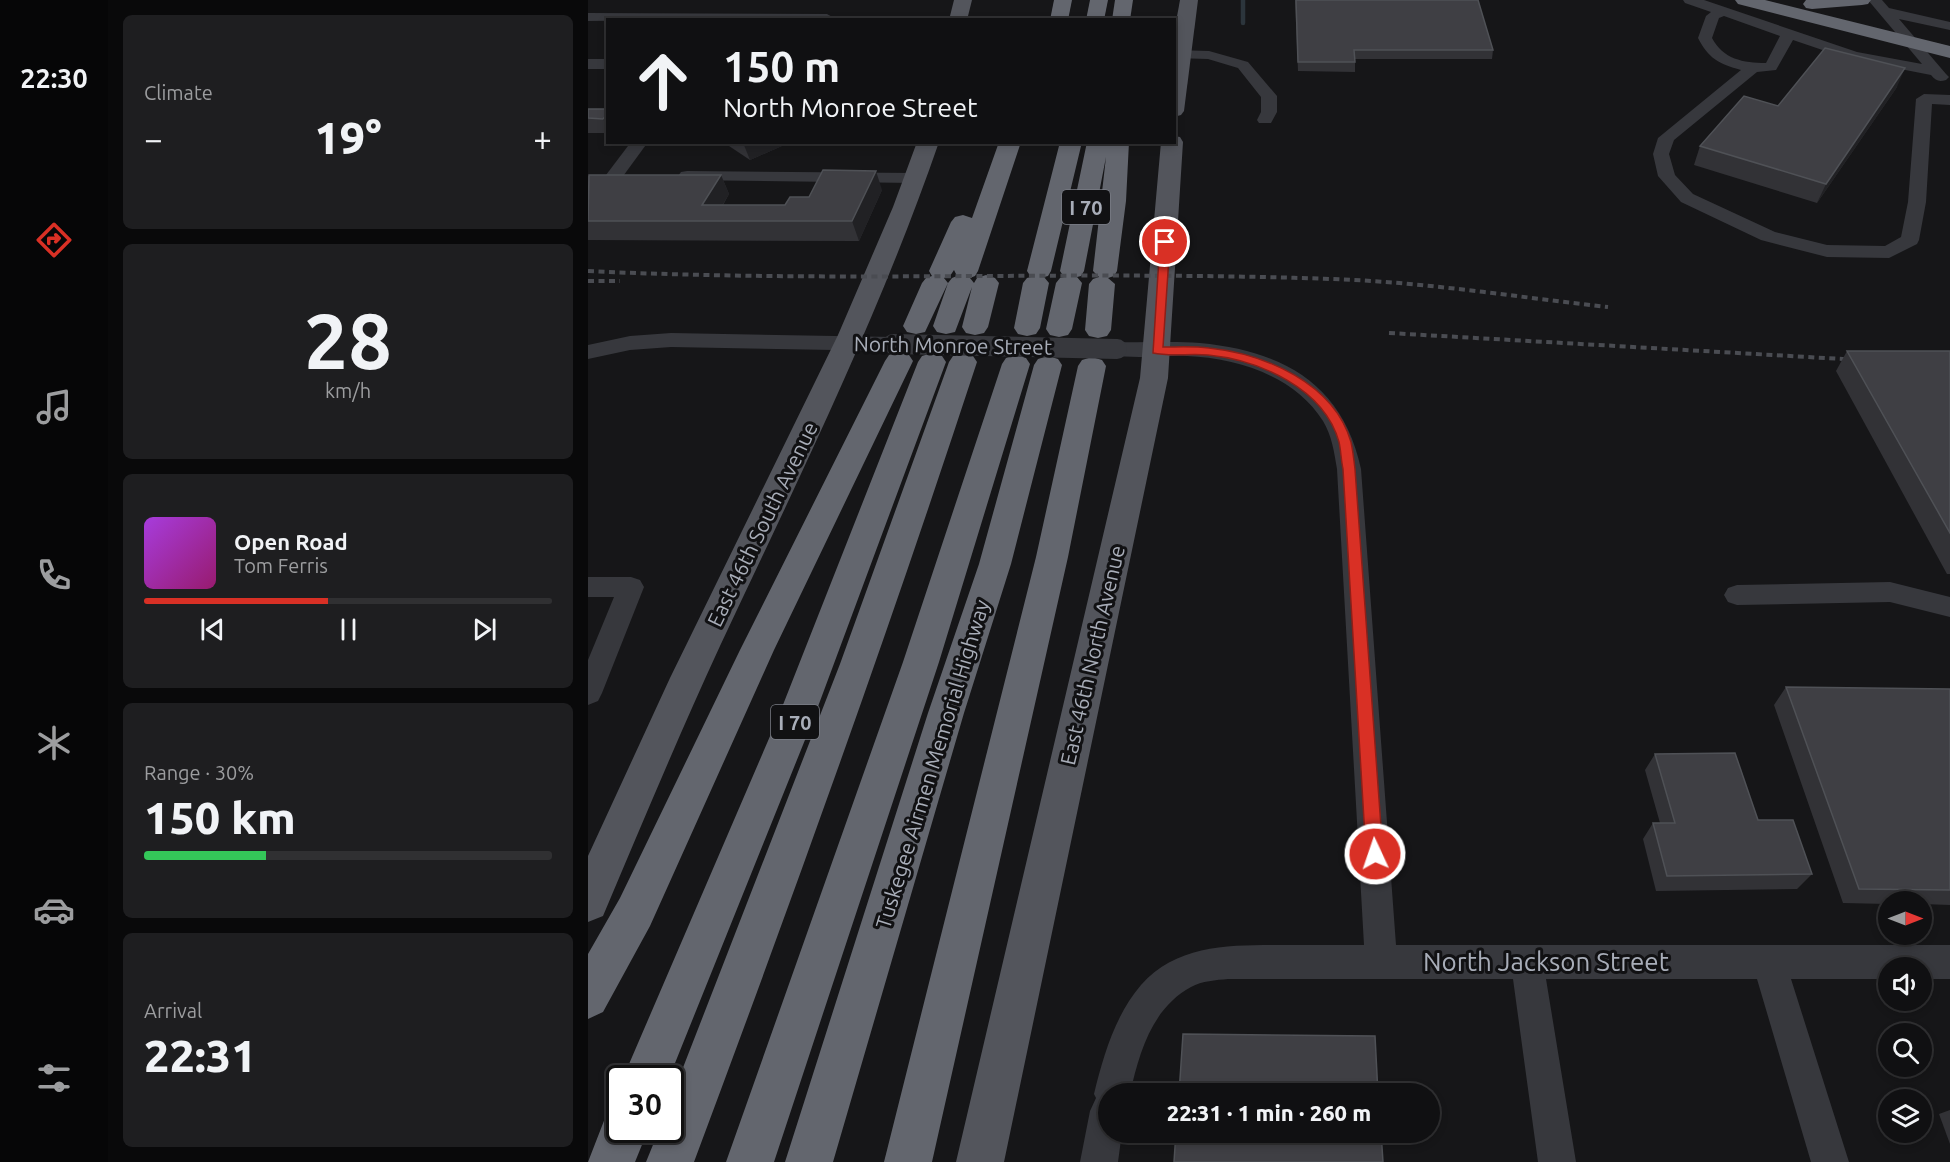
<!DOCTYPE html>
<meta charset="utf-8">
<style>
body{margin:0;font-family:Ubuntu,sans-serif;background:#1e1e20;color:#f1f3f6;height:100vh;display:flex;flex-direction:column;font-size:22px;white-space:nowrap}
*{box-sizing:border-box;margin:0}
p{font-size:20px;color:#9c9d9f}
.icon{flex:none;width:33px;height:33px;fill:none;stroke:currentColor;stroke-width:2;stroke-linecap:round;stroke-linejoin:round}
.map{position:relative;flex:1;overflow:hidden}
.drawer{display:flex;flex-direction:column;gap:15px;padding:15px;background:#09090a;width:480px}
.drawer>*{flex:none}
.top-card{position:absolute;left:18px;top:18px;width:570px;height:126px;border-radius:0px;box-shadow:0 3px 9px #0003,0 0 0 2px #303032;background:#101012;color:#f1f3f6;overflow:hidden}
.needle{width:39px;rotate:90deg}
.buttons{position:absolute;left:1290px;top:891px;display:grid;gap:12px}
.buttons a{display:grid;place-items:center;width:54px;height:54px;border-radius:50%;background:#101012;box-shadow:0 3px 9px #0003,0 0 0 2px #303032;font-size:30px}
.speed{position:absolute;left:18px;top:1065px;display:flex;gap:12px;font-size:30px;font-weight:700;text-align:center}
.speed>*{display:grid;place-content:center;width:78px;height:78px;border-radius:50%;background:#101012;box-shadow:0 3px 9px #0003,0 0 0 2px #303032;line-height:1}
.speed .limit{border:3px solid #111;border-radius:9px;background:#fff;color:#111}
.pin{position:absolute;display:grid;place-items:center;width:51px;height:51px;color:#fff;margin:-26px;border:3px solid #fff;border-radius:50%;box-shadow:0 2px 6px #0007}
.me{position:absolute;width:66px;margin:-33px;rotate:357deg;stroke-linejoin:round;filter:drop-shadow(0 0 4px #0008)}
.turn{display:flex;align-items:center;gap:21px;height:126px;padding:0 18px;font-size:27px}
.turn .icon{width:78px;height:78px;stroke-width:2.5}
.turn b{display:block;font-size:42px;line-height:51px}
.big{font-size:45px;font-weight:800;line-height:1.1}
.drawer .widget{flex:1;display:flex;flex-direction:column;justify-content:center;gap:9px;min-width:0;padding:0 21px;border-radius:9px;background:#1e1e20}
.drawer .dial{align-items:center;gap:0}
.dial b{font-size:78px;line-height:1}
.song{display:flex;align-items:center;gap:18px}
.cover{width:72px;height:72px;border-radius:9px;background:linear-gradient(135deg,hsl(280 70% 55%),hsl(320 70% 35%))}
.played{height:6px;border-radius:3px;background:linear-gradient(90deg,#d93025 45%,#303032 45%)}
.keys{display:flex;justify-content:space-around;direction:ltr}
.heat{display:flex;justify-content:space-between;align-items:center;font-size:33px;direction:ltr}
.charge{height:9px;border-radius:4px;background:linear-gradient(90deg,#34c759 30%,#303032 0)}
.trip{position:absolute;left:510px;top:1083px;width:342px;height:60px;border-radius:30px;background:#101012;box-shadow:0 3px 9px #0003,0 0 0 2px #303032;font-weight:800;line-height:60px;text-align:center}
main{display:flex;flex:1;min-height:0}
.menu{display:flex;flex-direction:column;width:108px;justify-content:space-around;align-items:center;background:#060607;color:#9c9d9f}
.menu .icon{width:42px;height:42px}
.menu .current{color:#d93025}
.menu b{font-size:27px;color:#f1f3f6}
.map>svg:first-child{display:block}
.lines{fill:none;stroke-linecap:round;stroke-linejoin:round}
.stream{stroke:#2c353c;stroke-width:4.5}
.minor{fill:#37383d;fill-rule:evenodd}
.major{fill:#53555c;fill-rule:evenodd}
.highway{fill:#63666e;fill-rule:evenodd}
.rail{stroke:#4a4c52;stroke-width:4;stroke-dasharray:6 4.5;stroke-linecap:butt}
.minor-bridge{stroke:#37383d;stroke-width:20}
.wall{fill:#323236}
.shaded-wall{fill:#212124}
.building{fill:#3f3f44;stroke:#4f5156;stroke-width:1.5}
.route{fill:#d93025;stroke:#8d1f18;stroke-width:1.5}
.labels{text-anchor:middle;dominant-baseline:central;stroke-width:6;stroke-linejoin:round;paint-order:stroke}
.shield{fill:#111113;stroke:#7b7e86;stroke-width:1.5}
.shield-label{font-size:20px;font-weight:bold;fill:#a8adb8}
.street-label{font-size:21px;fill:#a8adb8;stroke:#111113}
.near-street-label{font-size:26px;fill:#a8adb8;stroke:#111113}
</style>
<main>
<nav class="menu">
<b>22:30</b>
<svg class="icon current" aria-label="directions" viewBox="0 0 24 24"><path d="M12 3l9 9-9 9-9-9zM9 14v-3h6M13 9l2 2-2 2"/></svg>
<svg class="icon" aria-label="music" viewBox="0 0 24 24"><path d="M9 18V5l10-2v13"/><circle cx="6" cy="18" r="3"/><circle cx="16" cy="16" r="3"/></svg>
<svg class="icon" aria-label="phone" viewBox="0 0 24 24"><path d="M5 4h4l2 5-3 2q2 4 5 5l2-3 5 2v4C11 20 4 13 5 4z"/></svg>
<svg class="icon" aria-label="climate" viewBox="0 0 24 24"><path d="M12 3v18M4 7l16 10M4 17L20 7"/></svg>
<svg class="icon" aria-label="car" viewBox="0 0 24 24"><path d="M5 17H2v-5l4-1 3-4h7l3 4 3 1v5h-3M9 17h6M6 11h13"/><circle cx="7" cy="17" r="2"/><circle cx="17" cy="17" r="2"/></svg>
<svg class="icon" aria-label="filters" viewBox="0 0 24 24"><path d="M4 7h16M4 17h16"/><circle cx="9" cy="7" r="2"/><circle cx="15" cy="17" r="2"/></svg>
</nav>
<section class="drawer">
<div class="widget"><p>Climate</p>
<div class="heat"><a>−</a><b class="big">19°</b><a>+</a></div>
</div>
<div class="widget dial"><b>28</b><p>km/h</p></div>
<div class="widget">
<div class="song"><i class="cover"></i><div><b>Open Road</b><p>Tom Ferris</p></div></div>
<div class="played"></div>
<div class="keys"><svg class="icon" aria-label="previous" viewBox="0 0 24 24"><path d="M18 5L8 12l10 7zM5 5v14"/></svg><svg class="icon" aria-label="pause" viewBox="0 0 24 24"><path d="M8 5v14M16 5v14"/></svg><svg class="icon" aria-label="next" viewBox="0 0 24 24"><path d="M6 5l10 7-10 7zM19 5v14"/></svg></div>
</div>
<div class="widget"><p>Range · 30%</p><b class="big">150 km</b><div class="charge"></div></div>
<div class="widget"><p>Arrival</p><b class="big">22:31</b></div>
</section>
<div class="map">
<svg width="1362" height="1162" viewBox="0 0 1362 1162">
<rect width="100%" height="100%" fill="#161618"/>
<g class="lines">
<polyline class="stream" points="655,0 655,23"/>
<g class="minor">
<path d="M1095,0H1116L1269,52L1334,64L1280,0H1294L1301,8L1362,22V30L1311,19L1358,74L1361,77L1358,80C1351,82 1348,81 1343,75L1261,59L1205,40L1188,70L1169,72L1086,140L1081,154L1087,175L1105,194L1187,232L1239,245L1297,246L1313,237L1320,202L1328,99L1336,94L1362,95V105L1344,104L1338,202L1331,240L1329,244L1301,258L1239,257L1173,240L1093,202L1070,176L1065,154L1070,138L1153,70C1131,64 1120,58 1110,38L1118,16L1123,12L1097,3ZM1136,16L1192,36L1178,63C1155,63 1135,59 1124,38L1131,18Z"/>
<polygon points="0,13 239,14 246,18 0,21"/>
<polygon points="586,50 621,51 660,62 689,96 689,112 683,123 671,123 669,120 673,112 673,97 650,68 620,59 586,58"/>
<rect x="0" y="59" width="20" height="10"/>
<polygon points="43,142 60,142 33,179 21,179 18,175"/>
<polygon points="99,171 327,173 333,174 336,178 333,182 327,183 93,180 90,176 93,172"/>
<polygon points="83,333 305,337 312,339 315,344 312,349 305,351 83,347 42,350 0,359 0,345 42,336"/>
<path d="M529,342C557,343 585,341 612,343C695,351 755,384 773,469L808,945H1362V979H1334V968H1300V979H1203L1261,1162H1223L1169,979H958L988,1162H950L925,979H640C628,980 614,981 603,987C564,1008 551,1053 542,1094H520V1132H534L530,1162H492L502,1111L508,1098L506,1094C515,1057 527,1015 553,985C589,944 643,945 693,945C721,945 748,945 776,945L749,469C746,452 744,436 735,421C707,376 649,358 599,356C574,355 546,360 522,354L519,349L522,344Z"/>
<polygon points="0,577 43,577 52,580 56,587 14,693 10,701 0,705 0,660 26,597 0,597"/>
<polygon points="1302,582 1362,597 1362,617 1302,602 1149,605 1140,602 1136,595 1140,588 1149,585"/>
</g>
<g class="major">
<polygon points="366,0 384,0 379,20 361,20"/>
<polygon points="592,0 610,0 596,111 593,115 586,117 586,33"/>
<polygon points="586,136 592,137 595,142 580,378 416,1162 368,1162 552,378 573,142 586,142"/>
<path d="M329,142H351C291,316 210,480 132,646C91,735 53,826 15,916L0,922V856L82,678L250,335L305,207Z"/>
</g>
<g class="highway">
<polygon points="466,0 484,0 480,20 462,20"/>
<polygon points="502,0 520,0 516,20 498,20"/>
<polygon points="527,0 545,0 542,20 524,20"/>
<polygon points="1147,0 1177,0 1362,46 1362,58 1150,4"/>
<polygon points="1218,0 1283,0 1280,4 1274,5 1224,9 1218,8 1215,4"/>
<polygon points="411,142 433,142 390,271 387,276 382,278 386,283 389,278 398,275 407,278 411,283 400,327 396,333 387,335 378,333 374,327 384,287 367,332 358,334 349,332 345,326 360,283 364,278 369,276 366,270 362,276 356,278 360,283 337,332 328,334 319,332 315,326 334,283 338,278 344,276 341,271 363,222 367,217 375,215 384,218"/>
<polygon points="472,142 494,142 463,271 460,276 456,277 461,283 452,328 448,334 439,336 430,334 426,328 435,283 439,278 443,277 439,271"/>
<polygon points="499,142 541,142 538,201 529,271 526,276 520,278 527,284 523,330 519,336 510,338 501,336 497,330 501,284 505,279 511,277 505,271 518,157 496,271 493,276 489,277 494,283 484,329 480,335 471,337 462,335 458,329 468,283 472,278 476,277 472,271"/>
<polygon points="311,352 321,355 325,361 186,650 62,926 15,1012 0,1019 0,954 32,898 152,650 297,361 301,355"/>
<polygon points="344,353 354,356 358,362 225,720 81,1078 35,1078 189,720 330,362 334,356"/>
<path d="M375,353L385,356L389,362C301,631 205,897 106,1162H58L71,1130H82V1101L252,664L361,362L365,356Z"/>
<polygon points="428,355 438,358 442,364 351,662 186,1162 138,1162 315,662 414,364 418,358"/>
<polygon points="460,356 470,359 474,365 423,564 376,713 245,1162 197,1162 340,713 391,564 446,365 450,359"/>
<polygon points="504,357 514,360 518,366 480,557 344,1162 296,1162 448,557 490,366 494,360"/>
<polygon points="32,1108 32,1130 60,1130 47,1162 0,1162 19,1113"/>
</g>
<g class="rail">
<path d="M0,271C248,283 496,270 744,279C837,282 928,297 1020,307"/>
<polyline points="0,281 32,281"/>
<polyline points="801,333 1272,360"/>
</g>
<polyline class="minor-bridge" points="305,344 529,349"/>
</g>
<g class="wall">
<polygon points="707,0 905,50 904,59 767,59 767,72 710,71"/>
<polygon points="1309,87 1229,203 1106,165 1112,146 1190,106"/>
<rect x="0" y="109" width="20" height="24"/>
<polygon points="138,142 203,142 162,160 138,144"/>
<polygon points="133,175 141,194 135,205 197,205 221,197 294,190 271,241 0,240 0,176"/>
<polygon points="1259,351 1362,351 1362,574 1359,574 1248,371"/>
<polygon points="1198,687 1362,689 1362,905 1334,904 1334,902 1300,902 1300,904 1255,903 1186,705"/>
<polygon points="1067,754 1170,820 1224,874 1209,889 1068,891 1055,839 1065,823 1072,823 1057,770"/>
<polygon points="1362,1110 1362,1144 1351,1114"/>
</g>
<g class="shaded-wall">
<polygon points="1317,68 1309,87 1229,203 1238,184"/>
<polygon points="20,113 20,127 15,119"/>
<polygon points="162,142 203,142 162,160 156,145"/>
<polygon points="288,171 294,190 271,241 264,221"/>
<polygon points="133,175 141,194 125,221 114,205"/>
</g>
<g class="building">
<polygon points="708,0 890,0 905,50 766,50 767,62 710,62"/>
<polygon points="1237,48 1317,68 1238,184 1112,146 1156,96 1190,106"/>
<polygon points="0,109 20,109 20,113 15,119 0,118"/>
<polygon points="152,142 162,142 156,145"/>
<polygon points="235,170 288,171 264,221 0,221 1,175 133,175 114,205 197,205 202,197 221,197"/>
<polygon points="1259,351 1362,351 1362,533"/>
<polygon points="1198,687 1362,689 1362,890 1271,889"/>
<polygon points="1147,753 1170,820 1205,820 1224,874 1079,876 1065,823 1087,823 1067,754"/>
<polygon points="595,1034 787,1036 790,1094 591,1094"/>
<polygon points="588,1132 793,1132 795,1162 586,1162"/>
</g>
<path class="route" d="M577,239L582,242L575,347C590,347 606,346 621,348C677,354 746,383 763,442C765,451 766,460 767,469L795,854L792,859L787,862L781,859L778,854L755,469C753,460 753,451 751,442C736,388 671,360 620,355C602,353 583,357 565,353L572,242Z"/>
<g class="labels">
<g class="shield">
<rect x="474" y="190" width="48" height="34" rx="4.5"/>
<rect x="183" y="705" width="48" height="34" rx="4.5"/>
</g>
<g class="shield-label">
<text x="498" y="207">I 70</text>
<text x="207" y="722">I 70</text>
</g>
<g class="street-label">
<text transform="translate(365 345) rotate(1)">North Monroe Street</text>
<text transform="translate(174 524) rotate(-64)">East 46th South Avenue</text>
<text transform="translate(504 655) rotate(-77)">East 46th North Avenue</text>
<text transform="translate(344 764) rotate(-73)">Tuskegee Airmen Memorial Highway</text>
</g>
<g class="near-street-label">
<text x="958" y="961">North Jackson Street</text>
</g>
</g>
</svg>
<div class="buttons">
<a><svg class="needle" viewBox="-14 -14 28 28"><path d="M0-13l5 13h-10z" fill="#e53935"/><path d="M0 13l5-13h-10z" fill="#9c9d9f"/></svg></a>
<a><svg class="icon" aria-label="sound" viewBox="0 0 24 24"><path d="M4 9h4l5-4v14l-5-4H4zM17 9q2 3 0 6"/></svg></a>
<a><svg class="icon" aria-label="search" viewBox="0 0 24 24"><circle cx="10" cy="10" r="6"/><path d="M15 15l6 6"/></svg></a>
<a><svg class="icon" aria-label="layers" viewBox="0 0 24 24"><path d="M12 4l9 5-9 5-9-5zM3 14l9 5 9-5"/></svg></a>
</div>
<div class="speed"><div class="limit">30</div></div>
<div class="pin" style="left:577px;top:242px;background:#d93025"><svg class="icon" aria-label="arrive" viewBox="0 0 24 24"><path d="M6 21V4h12l-3 4 3 4H6"/></svg></div>
<svg class="me" style="left:787px;top:854px" viewBox="-20 -20 40 40"><circle r="17" fill="#d93025" stroke="#fff" stroke-width="3"/><path d="M0-11L8 9 0 5-8 9z" fill="#fff"/></svg>
<div class="trip">22:31 · 1 min · 260 m</div>
<div class="top-card">
<div class="turn"><svg class="icon" aria-label="ahead" viewBox="0 0 24 24"><path d="M12 20V5M6 11l6-6 6 6"/></svg><div><b>150 m</b>North Monroe Street</div></div>
</div>
</div>
</main>
